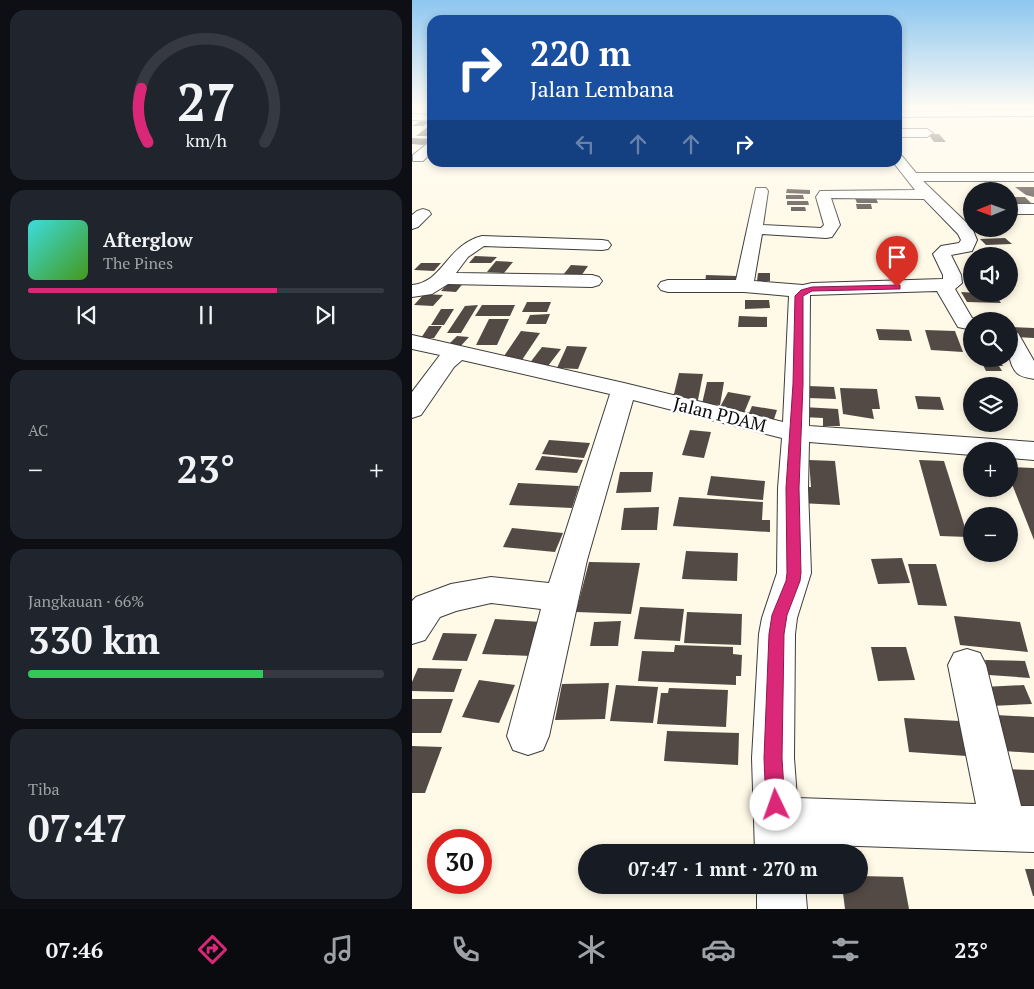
<!DOCTYPE html>
<html lang="id">
<meta charset="utf-8">
<style>
body{margin:0;font-family:"PT Serif",serif;background:#20242c;color:#f1f3f6;height:100vh;display:flex;flex-direction:column;font-size:19px;white-space:nowrap}
*{box-sizing:border-box;margin:0}
p{font-size:16px;color:#9ea1a6}
.icon{flex:none;width:28px;height:28px;fill:none;stroke:currentColor;stroke-width:2;stroke-linecap:round;stroke-linejoin:round}
.map{position:relative;flex:1;overflow:hidden}
.sheet{display:flex;flex-direction:column;gap:10px;padding:10px;background:#0d0f14;width:412px}
.sheet>*{flex:none}
.guide{position:absolute;left:15px;top:15px;width:475px;height:152px;border-radius:15px;box-shadow:0 2px 8px #0003;background:#1a4fa0;color:#fff;overflow:hidden}
.needle{width:32px;rotate:269deg}
.controls{position:absolute;left:551px;top:182px;display:grid;gap:10px}
.controls a{display:grid;place-items:center;width:55px;height:55px;border-radius:50%;background:#171b24;box-shadow:0 2px 8px #0003;font-size:25px}
.speed{position:absolute;left:15px;top:829px;display:flex;gap:10px;font-size:25px;font-weight:700;text-align:center}
.speed>*{display:grid;place-content:center;width:65px;height:65px;border-radius:50%;background:#171b24;box-shadow:0 2px 8px #0003;line-height:1}
.speed .limit{border:8px solid #d22;background:#fff;color:#111}
.pin{position:absolute;display:grid;place-items:center;width:42px;height:42px;color:#fff;margin:-51px -21px;border-radius:50% 50% 50% 0;rotate:-45deg;box-shadow:0 0 5px #0007}
.pin .icon{rotate:45deg}
.me{position:absolute;width:55px;margin:-28px;rotate:357deg;stroke-linejoin:round;filter:drop-shadow(0 0 4px #0008)}
.turn{display:flex;align-items:center;gap:18px;height:105px;padding:0 20px;font-size:22px}
.turn .icon{width:65px;height:65px;stroke-width:2.5}
.turn b{display:block;font-size:35px;line-height:42px}
.lanes{display:flex;align-items:center;height:48px;padding:0 20px;background:#0003;justify-content:center;gap:25px;direction:ltr}
.lanes .off{opacity:.35}
.big{font-size:38px;font-weight:700;line-height:1.1}
.sheet .card{flex:1;display:flex;flex-direction:column;justify-content:center;gap:8px;min-width:0;padding:0 18px;border-radius:15px;background:#20242c}
.sheet .dial{align-items:center;gap:0}
.dial svg{height:130px;overflow:visible;fill:none;stroke:#363941;stroke-width:7;stroke-linecap:round;text-anchor:middle}
.dial text{fill:#f1f3f6;stroke:none}
.song{display:flex;align-items:center;gap:15px}
.cover{width:60px;height:60px;border-radius:8px;background:linear-gradient(135deg,hsl(180 70% 55%),hsl(100 70% 35%))}
.played{height:5px;border-radius:2px;background:linear-gradient(90deg,#db2777 70%,#363941 70%)}
.keys{display:flex;justify-content:space-around;direction:ltr}
.heat{display:flex;justify-content:space-between;align-items:center;font-size:28px;direction:ltr}
.charge{height:8px;border-radius:4px;background:linear-gradient(90deg,#34c759 66%,#363941 0)}
.trip{position:absolute;left:166px;top:844px;width:290px;height:50px;border-radius:25px;background:#171b24;box-shadow:0 2px 8px #0003;font-weight:700;line-height:50px;text-align:center}
.tabs{display:flex;height:80px;justify-content:space-around;align-items:center;background:#090b0e;color:#9ea1a6}
.tabs .icon{width:35px;height:35px}
.tabs .active{color:#db2777}
.tabs b{font-size:22px;color:#f1f3f6}
main{display:flex;flex:1;min-height:0}
.map>svg:first-child{display:block}
.building{fill:#534a45}
.lines{fill:none;stroke-linecap:round;stroke-linejoin:round}
.minor-casing{stroke:#3d3d3d;stroke-width:2}
.minor{fill:#fff;fill-rule:evenodd}
.route{fill:#db2777;stroke:#8e194d}
.labels{text-anchor:middle;dominant-baseline:central;stroke-width:5;stroke-linejoin:round;paint-order:stroke}
.street-label{font-size:18px;fill:#0a0a0a;stroke:#fff}
</style>
<main>
<section class="sheet">
<div class="card dial"><svg viewBox="0 0 100 80">
<path d="M14 69A42 42 0 1 1 86 69"/>
<path d="M14 69A42 42 0 0 1 10 36" stroke="#db2777"/>
<text x="50" y="56" font-size="32" font-weight="700">27</text>
<text x="50" y="72" font-size="11">km/h</text>
</svg></div>
<div class="card">
<div class="song"><i class="cover"></i><div><b>Afterglow</b><p>The Pines</p></div></div>
<div class="played"></div>
<div class="keys"><svg class="icon" aria-label="previous" viewBox="0 0 24 24"><path d="M18 5L8 12l10 7zM5 5v14"/></svg><svg class="icon" aria-label="pause" viewBox="0 0 24 24"><path d="M8 5v14M16 5v14"/></svg><svg class="icon" aria-label="next" viewBox="0 0 24 24"><path d="M6 5l10 7-10 7zM19 5v14"/></svg></div>
</div>
<div class="card"><p>AC</p>
<div class="heat"><a>−</a><b class="big">23°</b><a>+</a></div>
</div>
<div class="card"><p>Jangkauan · 66%</p><b class="big">330 km</b><div class="charge"></div></div>
<div class="card"><p>Tiba</p><b class="big">07:47</b></div>
</section>
<div class="map">
<svg width="622" height="909" viewBox="0 0 622 909">
<rect width="100%" height="100%" fill="#fff9e7"/>
<g class="building">
<polygon points="10,120 20,120 11,126 0,126"/>
<polygon points="17,126 20,126 20,136 4,136"/>
<polygon points="516,134 527,134 534,142 522,142"/>
<polygon points="0,138 20,139 20,140 11,145 0,144"/>
<polygon points="603,187 622,187 622,197 614,195"/>
<polygon points="375,189 398,190 398,194 374,193"/>
<polygon points="374,195 391,195 392,199 374,199"/>
<polygon points="442,196 463,196 466,203 445,203"/>
<polygon points="598,197 613,197 619,203 598,204"/>
<polygon points="375,201 396,201 397,205 375,205"/>
<polygon points="444,204 459,204 460,209 445,209"/>
<polygon points="379,207 393,207 394,211 379,211"/>
<polygon points="593,238 600,244 574,245 568,239"/>
<polygon points="63,256 85,257 79,263 57,263"/>
<polygon points="84,261 101,262 92,273 75,272"/>
<polygon points="9,263 29,263 22,271 2,270"/>
<polygon points="159,265 176,266 169,276 151,275"/>
<polygon points="346,273 358,273 358,281 345,281"/>
<polygon points="294,275 325,276 325,285 293,284"/>
<polygon points="38,281 53,281 44,292 29,291"/>
<polygon points="549,292 583,294 589,303 555,302"/>
<polygon points="12,294 31,295 21,306 2,305"/>
<polygon points="333,300 357,300 358,308 333,309"/>
<polygon points="115,302 139,302 135,312 110,312"/>
<polygon points="66,305 49,333 35,333 53,306"/>
<polygon points="70,305 103,305 98,316 63,316"/>
<polygon points="29,309 42,309 32,325 19,325"/>
<polygon points="138,314 134,324 114,324 118,315"/>
<polygon points="327,316 355,317 355,327 326,327"/>
<polygon points="77,319 97,319 85,345 64,345"/>
<polygon points="17,326 30,326 22,338 9,338"/>
<polygon points="598,327 622,328 622,338 603,337"/>
<polygon points="464,329 497,330 500,341 467,340"/>
<polygon points="513,330 543,331 551,352 519,350"/>
<polygon points="109,331 128,333 110,360 90,359"/>
<polygon points="45,336 57,337 46,349 34,347"/>
<polygon points="155,346 175,347 166,369 145,368"/>
<polygon points="130,347 149,349 136,366 117,364"/>
<polygon points="569,361 588,361 591,366 587,366 590,371 574,371"/>
<polygon points="267,373 291,374 286,400 261,398"/>
<polygon points="295,382 312,382 308,405 290,404"/>
<polygon points="396,386 422,387 424,399 397,398"/>
<polygon points="428,388 465,389 468,409 460,409 462,419 431,414"/>
<polygon points="316,392 339,396 332,413 307,409"/>
<polygon points="503,396 528,397 532,410 506,409"/>
<polygon points="340,406 365,410 361,422 335,418"/>
<polygon points="391,407 426,409 428,426 411,426 411,418 391,417"/>
<polygon points="278,430 299,432 292,458 270,455"/>
<polygon points="137,440 178,443 172,458 130,454"/>
<polygon points="130,456 171,460 165,473 123,470"/>
<polygon points="397,460 423,461 428,505 387,503 386,487 399,487"/>
<polygon points="507,460 532,461 556,537 528,536"/>
<polygon points="598,467 622,468 622,540 598,479"/>
<polygon points="208,472 241,472 239,492 204,493"/>
<polygon points="299,476 353,481 351,500 295,495"/>
<polygon points="106,483 167,486 160,508 97,505"/>
<polygon points="267,497 351,502 350,520 358,520 358,532 261,526"/>
<polygon points="247,507 245,530 209,530 212,508"/>
<polygon points="100,528 151,533 143,552 91,547"/>
<polygon points="274,551 326,553 325,581 270,579"/>
<polygon points="490,558 498,583 466,584 459,559"/>
<polygon points="177,562 228,563 219,614 164,612"/>
<polygon points="496,564 524,564 535,606 506,605"/>
<polygon points="228,607 272,609 268,641 222,639"/>
<polygon points="275,612 330,614 329,645 272,643"/>
<polygon points="542,616 608,622 616,652 548,645"/>
<polygon points="83,619 129,622 119,656 70,654"/>
<polygon points="209,621 206,646 178,646 182,622"/>
<polygon points="31,633 65,634 55,661 20,660"/>
<polygon points="263,645 321,647 321,654 330,655 329,676 324,676 324,685 226,681 230,651 262,652"/>
<polygon points="459,647 494,647 503,680 466,681"/>
<polygon points="573,660 613,661 618,678 577,675"/>
<polygon points="6,668 50,669 42,692 0,691 0,682"/>
<polygon points="67,680 103,685 87,723 50,717"/>
<polygon points="197,683 193,719 143,720 150,684"/>
<polygon points="204,685 246,687 241,723 198,721"/>
<polygon points="612,685 620,704 578,706 571,687"/>
<polygon points="257,688 316,690 314,727 245,724 249,693 256,693"/>
<polygon points="0,699 41,699 29,733 0,733"/>
<polygon points="584,715 622,717 622,753 592,751"/>
<polygon points="492,718 547,721 555,756 497,752"/>
<polygon points="255,731 327,733 326,765 252,761"/>
<polygon points="0,746 30,747 13,793 0,793"/>
<polygon points="590,769 622,770 622,824 606,823"/>
<polygon points="613,869 622,869 622,896 621,896"/>
<polygon points="448,876 491,877 497,909 433,909 430,885 448,885"/>
</g>
<g class="lines">
<g class="minor-casing">
<g id="minor">
<polygon points="622,110 622,116 485,117 485,111"/>
<polygon points="0,114 20,115 20,121 0,120"/>
<polygon points="485,129 515,129 521,133 515,137 485,137"/>
<polygon points="20,142 20,152 11,161 1,161 1,155 16,143"/>
<path d="M485,155L490,156L504,173H622V181H511L560,228L565,240L560,251L539,255L549,275L550,283L543,289L560,318L569,321H560V330L546,327L525,291L398,295L397,426L622,442V460L598,458V451H560V455L397,442L396,488L399,573L385,618L383,634L382,758L385,798L564,804L536,665L542,653L555,649L568,653L574,665L609,806H622V852L389,844V852H343L340,758L347,634L350,618L365,573L366,488L370,438L221,400L175,560L137,736L131,750L116,755L101,750L95,736L129,609L79,603L44,611L28,617L13,640L0,644V601L4,597L39,584L79,577L137,583L198,394L50,360L42,367L9,415L0,418V392L28,355L0,349V335L212,383L371,422L377,296L332,292H256L249,290L246,286L249,282L256,280H324L344,188H354L356,191L351,225L409,228L412,225L404,197L408,191L503,190L481,162H485ZM419,198L512,199L546,234L549,240L547,243L529,246L521,254L531,275V279L400,283L391,285L342,281L350,234L414,238L420,237L428,225Z"/>
<rect x="598" y="204" width="24" height="10"/>
<polygon points="11,209 17,211 19,214 6,227 0,229 0,215 5,211"/>
<path d="M70,236L190,240L196,241L199,245L196,249L190,250L72,246L56,257L44,273L180,275L187,277L190,281L187,285L180,287L36,284L20,294L0,297V285C32,282 34,245 70,236Z"/>
<path d="M598,331L606,333L622,361V379C617,378 610,377 606,374C595,365 596,343 598,331Z"/>
<polygon points="345,885 393,885 395,909 345,909"/>
</g>
</g>
<use href="#minor" class="minor"/>
</g>
<linearGradient id="sky" x2="0" y2="1"><stop stop-color="#8dc6f0"/><stop offset="0.46" stop-color="#fffcf4"/><stop offset="1" stop-color="#fffcf4" stop-opacity="0"/></linearGradient>
<rect width="622" height="235" fill="url(#sky)"/>
<polygon class="route" points="488,285 488,289 485,289 400,291 391,296 391,384 387,488 389,573 388,581 375,615 372,634 370,758 373,805 370,811 364,814 357,811 354,805 352,758 357,634 360,615 374,581 375,573 374,488 381,384 383,296 389,290 400,287"/>
<g class="labels">
<g class="street-label">
<text transform="translate(308 414) rotate(14)">Jalan PDAM</text>
</g>
</g>
</svg>
<div class="controls">
<a><svg class="needle" viewBox="-14 -14 28 28"><path d="M0-13l5 13h-10z" fill="#e53935"/><path d="M0 13l5-13h-10z" fill="#9ea1a6"/></svg></a>
<a><svg class="icon" aria-label="sound" viewBox="0 0 24 24"><path d="M4 9h4l5-4v14l-5-4H4zM17 9q2 3 0 6"/></svg></a>
<a><svg class="icon" aria-label="search" viewBox="0 0 24 24"><circle cx="10" cy="10" r="6"/><path d="M15 15l6 6"/></svg></a>
<a><svg class="icon" aria-label="layers" viewBox="0 0 24 24"><path d="M12 4l9 5-9 5-9-5zM3 14l9 5 9-5"/></svg></a>
<a>+</a>
<a>−</a>
</div>
<div class="speed"><div class="limit">30</div></div>
<div class="pin" style="left:485px;top:287px;background:#d93025"><svg class="icon" aria-label="arrive" viewBox="0 0 24 24"><path d="M6 21V4h12l-3 4 3 4H6"/></svg></div>
<svg class="me" style="left:364px;top:805px" viewBox="-20 -20 40 40"><circle r="19" fill="#fff"/><path d="M0-13L10 11 0 6-10 11z" fill="#db2777"/></svg>
<div class="trip">07:47 · 1 mnt · 270 m</div>
<div class="guide">
<div class="turn"><svg class="icon" aria-label="right" viewBox="0 0 24 24"><path d="M7 20v-9h11M14 6l5 5-5 5"/></svg><div><b>220 m</b>Jalan Lembana</div></div>
<div class="lanes"><svg class="icon off" aria-label="left" viewBox="0 0 24 24"><path d="M17 20v-9H6M10 6l-5 5 5 5"/></svg><svg class="icon off" aria-label="ahead" viewBox="0 0 24 24"><path d="M12 20V5M6 11l6-6 6 6"/></svg><svg class="icon off" aria-label="ahead" viewBox="0 0 24 24"><path d="M12 20V5M6 11l6-6 6 6"/></svg><svg class="icon" aria-label="right" viewBox="0 0 24 24"><path d="M7 20v-9h11M14 6l5 5-5 5"/></svg></div>
</div>
</div>
</main>
<nav class="tabs">
<b>07:46</b>
<svg class="icon active" aria-label="directions" viewBox="0 0 24 24"><path d="M12 3l9 9-9 9-9-9zM9 14v-3h6M13 9l2 2-2 2"/></svg>
<svg class="icon" aria-label="music" viewBox="0 0 24 24"><path d="M9 18V5l10-2v13"/><circle cx="6" cy="18" r="3"/><circle cx="16" cy="16" r="3"/></svg>
<svg class="icon" aria-label="phone" viewBox="0 0 24 24"><path d="M5 4h4l2 5-3 2q2 4 5 5l2-3 5 2v4C11 20 4 13 5 4z"/></svg>
<svg class="icon" aria-label="climate" viewBox="0 0 24 24"><path d="M12 3v18M4 7l16 10M4 17L20 7"/></svg>
<svg class="icon" aria-label="car" viewBox="0 0 24 24"><path d="M5 17H2v-5l4-1 3-4h7l3 4 3 1v5h-3M9 17h6M6 11h13"/><circle cx="7" cy="17" r="2"/><circle cx="17" cy="17" r="2"/></svg>
<svg class="icon" aria-label="filters" viewBox="0 0 24 24"><path d="M4 7h16M4 17h16"/><circle cx="9" cy="7" r="2"/><circle cx="15" cy="17" r="2"/></svg>
<b>23°</b>
</nav>
